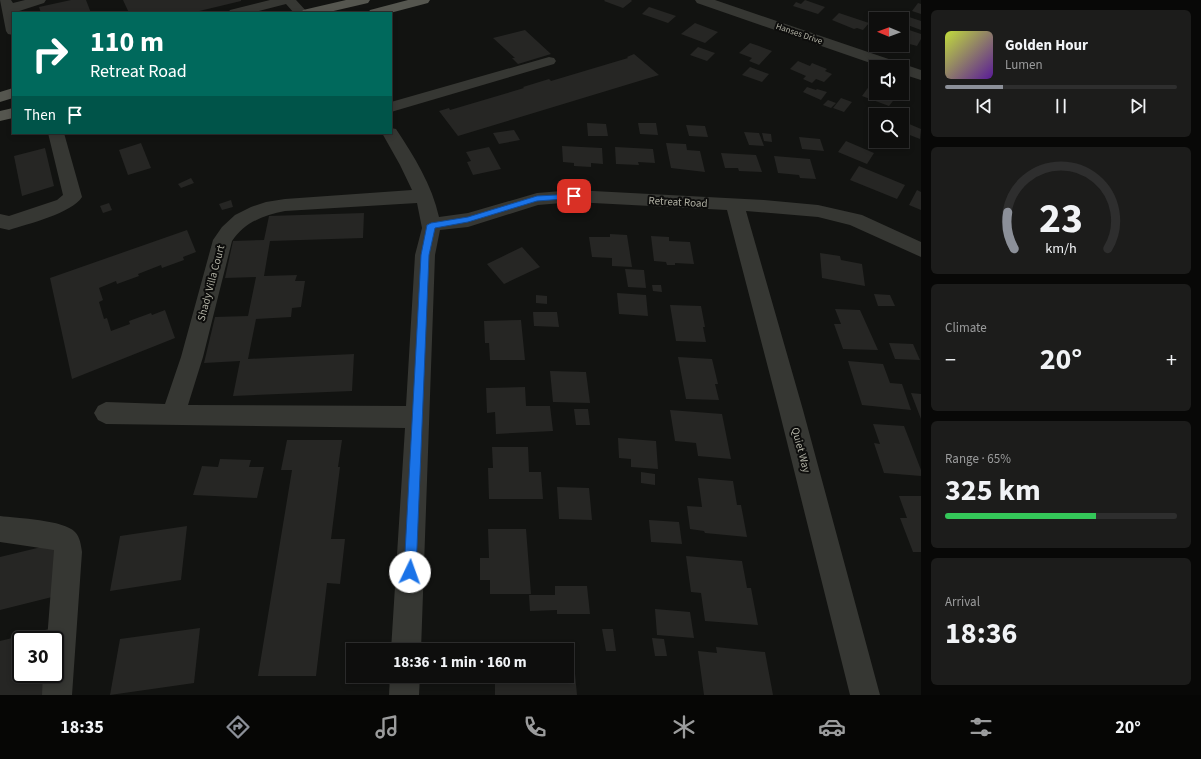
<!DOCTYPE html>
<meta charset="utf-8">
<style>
body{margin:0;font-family:"Source Sans 3",sans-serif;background:#1c1c1b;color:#f1f3f6;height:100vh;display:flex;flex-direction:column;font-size:15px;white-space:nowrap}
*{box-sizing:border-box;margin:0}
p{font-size:13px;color:#9b9c9d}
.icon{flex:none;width:22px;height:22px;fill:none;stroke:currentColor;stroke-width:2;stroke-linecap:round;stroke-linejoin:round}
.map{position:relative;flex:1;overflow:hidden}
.side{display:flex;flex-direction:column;gap:10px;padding:10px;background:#080807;width:280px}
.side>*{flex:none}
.top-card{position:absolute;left:12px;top:12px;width:380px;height:122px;border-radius:0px;box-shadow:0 2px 6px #0003,0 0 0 1px #2e2e2e;background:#00695c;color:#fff;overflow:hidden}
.needle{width:26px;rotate:271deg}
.controls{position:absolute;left:869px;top:12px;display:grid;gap:8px}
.controls a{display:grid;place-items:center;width:40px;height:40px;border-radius:0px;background:#0e0e0d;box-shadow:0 2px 6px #0003,0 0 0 1px #2e2e2e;font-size:20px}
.speed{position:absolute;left:12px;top:631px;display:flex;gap:8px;font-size:20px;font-weight:700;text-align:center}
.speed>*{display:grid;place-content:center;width:52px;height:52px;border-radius:50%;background:#0e0e0d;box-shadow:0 2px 6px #0003,0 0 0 1px #2e2e2e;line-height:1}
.speed .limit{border:2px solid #111;border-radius:6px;background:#fff;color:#111}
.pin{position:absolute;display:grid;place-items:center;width:34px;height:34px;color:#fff;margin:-17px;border-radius:8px;box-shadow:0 2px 6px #0006}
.me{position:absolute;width:44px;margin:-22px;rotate:3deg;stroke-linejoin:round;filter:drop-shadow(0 0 3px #0008)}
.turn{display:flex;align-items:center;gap:14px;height:84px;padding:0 12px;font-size:18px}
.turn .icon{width:52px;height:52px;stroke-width:2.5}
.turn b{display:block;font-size:28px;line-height:34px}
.then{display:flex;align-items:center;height:38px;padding:0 12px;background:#0003;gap:8px;font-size:15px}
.big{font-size:30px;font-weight:700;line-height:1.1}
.side .card{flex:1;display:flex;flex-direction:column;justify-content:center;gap:6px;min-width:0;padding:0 14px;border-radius:6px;background:#1c1c1b}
.side .dial{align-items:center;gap:0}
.dial svg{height:104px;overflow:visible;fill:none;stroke:#2e2e2e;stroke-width:7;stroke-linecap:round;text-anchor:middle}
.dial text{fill:#f1f3f6;stroke:none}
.song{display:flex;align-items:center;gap:12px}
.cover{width:48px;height:48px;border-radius:6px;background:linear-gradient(135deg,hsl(70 70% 55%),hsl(270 70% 35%))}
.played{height:4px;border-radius:2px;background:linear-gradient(90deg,#8c9099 25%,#2e2e2e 25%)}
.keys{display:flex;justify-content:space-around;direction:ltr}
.heat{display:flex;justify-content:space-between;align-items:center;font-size:22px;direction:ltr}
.charge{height:6px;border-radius:3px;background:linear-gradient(90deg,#34c759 65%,#2e2e2e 0)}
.trip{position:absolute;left:346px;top:643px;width:228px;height:40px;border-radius:0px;background:#0e0e0d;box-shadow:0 2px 6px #0003,0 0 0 1px #2e2e2e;font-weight:700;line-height:40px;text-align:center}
.tabs{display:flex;height:64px;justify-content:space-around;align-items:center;background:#060605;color:#9b9c9d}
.tabs .icon{width:28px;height:28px}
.tabs .selected{color:#8c9099}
.tabs b{font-size:18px;color:#f1f3f6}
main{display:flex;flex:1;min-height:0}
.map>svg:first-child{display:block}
.building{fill:#262624}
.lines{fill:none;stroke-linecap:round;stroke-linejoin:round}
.minor{fill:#363733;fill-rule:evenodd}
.major{fill:#55564f;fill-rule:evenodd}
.route{fill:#1a73e8;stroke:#114b97}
.labels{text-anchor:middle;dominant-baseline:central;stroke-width:4;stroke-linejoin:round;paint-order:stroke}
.far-street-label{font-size:9px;fill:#b1b1a4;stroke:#0d0d0c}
.street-label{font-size:11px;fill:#b1b1a4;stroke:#0d0d0c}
</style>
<main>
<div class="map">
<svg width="921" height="695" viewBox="0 0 921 695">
<rect width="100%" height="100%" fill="#121311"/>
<g class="building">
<polygon points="71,0 86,0 91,13 41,13 39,7"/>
<polygon points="123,0 241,0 241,1 191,13 129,13"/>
<polygon points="605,0 631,0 632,1 623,8 604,1"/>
<polygon points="805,0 825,7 818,14 793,6 796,2 801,4"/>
<polygon points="918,3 921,4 921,14 912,11"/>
<polygon points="649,7 676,16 668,23 642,14"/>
<polygon points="839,13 869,23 863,30 857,28 854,29 832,20"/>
<polygon points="900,14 921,21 921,30 902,23 902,19 896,19"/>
<polygon points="695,23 718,32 705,43 681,34"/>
<polygon points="903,28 921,34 921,39 917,46 902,42"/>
<polygon points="525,30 551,54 518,64 512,58 515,58 493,38"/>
<polygon points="750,43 759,46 772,51 759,65 749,61 752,58 739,53"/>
<polygon points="698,47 712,52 715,53 707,61 690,55"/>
<polygon points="634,54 659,75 458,136 439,111 449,108 450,110 524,88 523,87 549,79 551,81 628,58 627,57"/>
<polygon points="798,61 810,66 812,63 827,69 825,71 832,74 824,82 816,79 812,83 803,79 806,76 790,69"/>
<polygon points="750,67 766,73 769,74 762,82 742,75"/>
<polygon points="870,85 876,87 876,93 885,93 896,97 889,106 862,96"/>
<polygon points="807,87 816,90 817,89 827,92 821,100 803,92"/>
<polygon points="841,98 852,102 844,112 833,108"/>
<polygon points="828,100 836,103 831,108 823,105"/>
<polygon points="902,121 921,129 920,139 902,132"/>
<polygon points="587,123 606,124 608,136 588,136"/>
<polygon points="638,123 656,123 658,135 640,134"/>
<polygon points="686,125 705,126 708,137 689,136"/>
<polygon points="514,130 520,140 499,144 493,133"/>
<polygon points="744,132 759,133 764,146 749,145"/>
<polygon points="762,133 771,134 772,142 764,141"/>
<polygon points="799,137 820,139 824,151 802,149"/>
<polygon points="846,141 874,153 867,164 838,152"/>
<polygon points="141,143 151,168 128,175 119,150"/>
<polygon points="666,143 686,144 687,150 700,151 705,172 671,168"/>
<polygon points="562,146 602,148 603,164 591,163 591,167 574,166 574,163 563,162"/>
<polygon points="489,147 501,169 473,175 467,162 471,161 466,152"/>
<polygon points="615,147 653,149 655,163 638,162 639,165 616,164"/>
<polygon points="45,148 54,186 22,196 14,156"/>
<polygon points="721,153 756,155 762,172 739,171 738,168 725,168"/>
<polygon points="774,156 810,159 816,179 800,178 799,175 778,173"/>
<polygon points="859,166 905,185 897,199 850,180"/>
<polygon points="191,178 194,183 181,188 178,184"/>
<polygon points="917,190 921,192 921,210 909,205"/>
<polygon points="231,200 233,207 222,210 219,204"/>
<polygon points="109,203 112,210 103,213 100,206"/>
<polygon points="364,213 363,238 270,241 264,276 297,275 295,281 305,281 301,307 292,308 291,317 256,319 248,359 354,354 352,391 233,396 240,361 204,363 215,317 248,316 256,277 225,278 233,241 264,240 269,216"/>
<polygon points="187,230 196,252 183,257 184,260 162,268 161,265 138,274 139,276 117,284 116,281 99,288 103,300 99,302 104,319 107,318 111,331 130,324 129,321 151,313 152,315 165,310 175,338 72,379 50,278"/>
<polygon points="610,234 627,235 632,267 612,266 612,258 592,257 589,237 610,237"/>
<polygon points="651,236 669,237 669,241 690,242 694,264 675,263 675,265 667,265 666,262 654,261"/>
<polygon points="522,247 540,267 504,284 487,264"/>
<polygon points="820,253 840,256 841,260 862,264 865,286 822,278"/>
<polygon points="625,269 644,270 646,288 628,287"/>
<polygon points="652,285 661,285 662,292 653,291"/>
<polygon points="617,293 646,295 648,316 619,314"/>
<polygon points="874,294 890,295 895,306 878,306"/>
<polygon points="536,295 547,296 547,304 536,303"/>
<polygon points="670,305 701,306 705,327 703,327 706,342 676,341"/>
<polygon points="835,309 860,310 878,350 843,349 834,324 841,324"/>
<polygon points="533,312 557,312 559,327 534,326"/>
<polygon points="521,320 525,360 490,360 489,343 485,343 484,321"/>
<polygon points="889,343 913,344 920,360 895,359"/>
<polygon points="678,357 712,359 718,384 715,384 719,400 686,399"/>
<polygon points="848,361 883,364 890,383 902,384 911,410 862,405"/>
<polygon points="550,371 586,372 590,403 553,402"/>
<polygon points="525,387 526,406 550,406 553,431 496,434 495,412 487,413 486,388"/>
<polygon points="911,393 921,394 921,419"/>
<polygon points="574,409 588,409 590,425 576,425"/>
<polygon points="670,410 722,414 731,459 698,456 696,443 675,441"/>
<polygon points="873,424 904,426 921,470 921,476 884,473 874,443 880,444"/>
<polygon points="618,438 656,441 658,469 631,467 631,459 619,458"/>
<polygon points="287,440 342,440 338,467 340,467 331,539 345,539 340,584 327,583 316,676 258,676 292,470 281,470"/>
<polygon points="492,447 528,447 529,472 541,472 543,499 489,499 488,468 493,468"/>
<polygon points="220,459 251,460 249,467 264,467 257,498 193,495 202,466 218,467"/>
<polygon points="641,472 655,474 655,485 641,483"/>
<polygon points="698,478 733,481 737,505 741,505 747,537 705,533 704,531 690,529 687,506 702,507"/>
<polygon points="557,487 589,488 592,520 559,519"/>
<polygon points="899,496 921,496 921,552 913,552 900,518 907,518"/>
<polygon points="649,520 679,522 682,544 651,542"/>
<polygon points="187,526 181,580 110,591 120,536"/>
<polygon points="488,529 526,529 531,594 490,594 490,580 480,580 480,558 489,558"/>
<polygon points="62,542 56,596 0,610 0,557"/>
<polygon points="686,556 742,561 747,588 751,588 758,625 705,621 701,593 691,592"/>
<polygon points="555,586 587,586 590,614 557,614 557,610 530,611 529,595 555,595"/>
<polygon points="655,609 690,612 694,638 657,635"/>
<polygon points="57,627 56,640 21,640 21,674 51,674 48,695 0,695 0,641"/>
<polygon points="200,628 194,683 110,695 120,639"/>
<polygon points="602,629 613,629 616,651 606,651"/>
<polygon points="652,638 664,639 667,656 655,656"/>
<polygon points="716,647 765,652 773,695 704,695 698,651 717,653"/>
<polygon points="567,652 573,652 577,695 495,695 495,676 567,676"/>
</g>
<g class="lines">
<g class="minor">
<polygon points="0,0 11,0 13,3 25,0 46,0 44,3 13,13 13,35 8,34 6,31"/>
<polygon points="270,0 296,0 308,13 294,13 286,4 251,13 228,13 230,10"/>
<polygon points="695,0 715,0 921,70 921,80 902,74 902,67 882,67 697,3"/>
<polygon points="549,57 554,58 556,61 554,64 391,112 391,102"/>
<path d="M391,128L396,129C414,156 432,185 439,217L468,213L537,193L574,190L764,200L818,205L862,215L921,242V257L850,225L818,217L746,211L803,410L880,695H850L779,410L727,210L574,202L538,205L468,227L440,230L435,255L421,650H391L405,428L106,424L98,420L94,413L98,406L106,402L165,404L181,357L213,240L222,227L235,215L251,207L266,202L285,199L412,190L400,165L382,133H391ZM417,203L422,228L415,255L406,406L188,405L203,357L232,241C245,222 264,215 285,211Z"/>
<path d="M48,133H64L82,197C72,213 28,224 9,230L0,228V214L9,216L57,200L63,195Z"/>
<path d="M0,516C17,518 64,520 75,532C80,537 81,545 82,552L72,695H42L43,674H55V640H47L54,550L0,542Z"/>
<polygon points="390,676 420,676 419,695 389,695"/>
</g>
<g class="major">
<polygon points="346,0 370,0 368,3 325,13 301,13 303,10"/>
<polygon points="408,0 430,0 428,3 390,13 368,13 370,10"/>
<polygon points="13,88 13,98 0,102 0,92"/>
<polygon points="13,108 13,118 0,121 0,111"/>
</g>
</g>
<polygon class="route" points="574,194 578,196 577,198 537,201 468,222 435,228 429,255 416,572 414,576 410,578 406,576 404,572 421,255 427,225 431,223 468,217 537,196"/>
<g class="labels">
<g class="far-street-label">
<text transform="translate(799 34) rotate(19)">Hanses Drive</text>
</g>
<g class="street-label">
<text transform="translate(678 202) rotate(3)">Retreat Road</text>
<text transform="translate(211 283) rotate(-75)">Shady Villa Court</text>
<text transform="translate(801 450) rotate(75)">Quiet Way</text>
</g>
</g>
</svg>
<div class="controls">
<a><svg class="needle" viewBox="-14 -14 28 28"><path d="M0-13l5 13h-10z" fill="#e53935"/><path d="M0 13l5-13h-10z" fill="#9b9c9d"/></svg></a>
<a><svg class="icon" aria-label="sound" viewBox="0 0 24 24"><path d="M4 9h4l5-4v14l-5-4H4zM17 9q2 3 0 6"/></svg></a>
<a><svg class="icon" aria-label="search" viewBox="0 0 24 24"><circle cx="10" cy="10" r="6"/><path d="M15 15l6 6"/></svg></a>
</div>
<div class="speed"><div class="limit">30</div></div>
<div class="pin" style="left:574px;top:196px;background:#d93025"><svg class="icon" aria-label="arrive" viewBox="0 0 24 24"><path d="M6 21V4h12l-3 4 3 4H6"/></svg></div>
<svg class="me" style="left:410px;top:572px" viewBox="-20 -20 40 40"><circle r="19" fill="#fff"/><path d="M0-13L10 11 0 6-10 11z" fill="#1a73e8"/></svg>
<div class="trip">18:36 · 1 min · 160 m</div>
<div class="top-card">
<div class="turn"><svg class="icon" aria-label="right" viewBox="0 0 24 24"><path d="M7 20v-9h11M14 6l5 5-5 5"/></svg><div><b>110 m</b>Retreat Road</div></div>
<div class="then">Then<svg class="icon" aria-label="arrive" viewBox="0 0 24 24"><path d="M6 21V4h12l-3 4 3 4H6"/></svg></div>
</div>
</div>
<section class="side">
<div class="card">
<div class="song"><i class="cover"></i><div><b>Golden Hour</b><p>Lumen</p></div></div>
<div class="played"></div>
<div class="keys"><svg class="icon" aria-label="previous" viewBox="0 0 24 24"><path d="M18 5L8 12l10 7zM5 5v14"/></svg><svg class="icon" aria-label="pause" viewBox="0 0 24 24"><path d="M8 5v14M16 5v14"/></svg><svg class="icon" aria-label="next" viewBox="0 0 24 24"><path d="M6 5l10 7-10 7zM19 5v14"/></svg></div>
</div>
<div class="card dial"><svg viewBox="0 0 100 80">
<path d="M14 69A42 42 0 1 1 86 69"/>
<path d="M14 69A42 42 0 0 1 9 41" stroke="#8c9099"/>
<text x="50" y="56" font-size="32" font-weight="700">23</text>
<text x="50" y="72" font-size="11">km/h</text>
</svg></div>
<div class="card"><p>Climate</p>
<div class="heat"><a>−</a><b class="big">20°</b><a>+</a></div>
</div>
<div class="card"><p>Range · 65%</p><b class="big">325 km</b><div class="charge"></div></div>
<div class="card"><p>Arrival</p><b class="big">18:36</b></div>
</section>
</main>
<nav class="tabs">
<b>18:35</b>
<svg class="icon selected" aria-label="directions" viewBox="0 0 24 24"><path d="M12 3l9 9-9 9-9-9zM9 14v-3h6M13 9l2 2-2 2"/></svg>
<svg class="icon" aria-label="music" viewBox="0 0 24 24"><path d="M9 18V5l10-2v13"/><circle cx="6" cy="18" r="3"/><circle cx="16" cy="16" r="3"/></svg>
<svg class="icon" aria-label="phone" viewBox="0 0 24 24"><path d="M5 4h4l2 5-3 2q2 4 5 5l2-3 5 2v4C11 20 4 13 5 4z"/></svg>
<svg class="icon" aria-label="climate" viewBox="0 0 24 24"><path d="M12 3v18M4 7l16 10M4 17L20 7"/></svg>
<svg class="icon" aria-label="car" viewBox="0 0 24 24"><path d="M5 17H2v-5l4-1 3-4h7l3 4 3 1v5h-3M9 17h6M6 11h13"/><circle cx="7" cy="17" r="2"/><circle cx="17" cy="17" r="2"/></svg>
<svg class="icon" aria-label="filters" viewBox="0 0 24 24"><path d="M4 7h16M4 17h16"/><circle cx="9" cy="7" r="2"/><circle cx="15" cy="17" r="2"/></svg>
<b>20°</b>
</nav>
